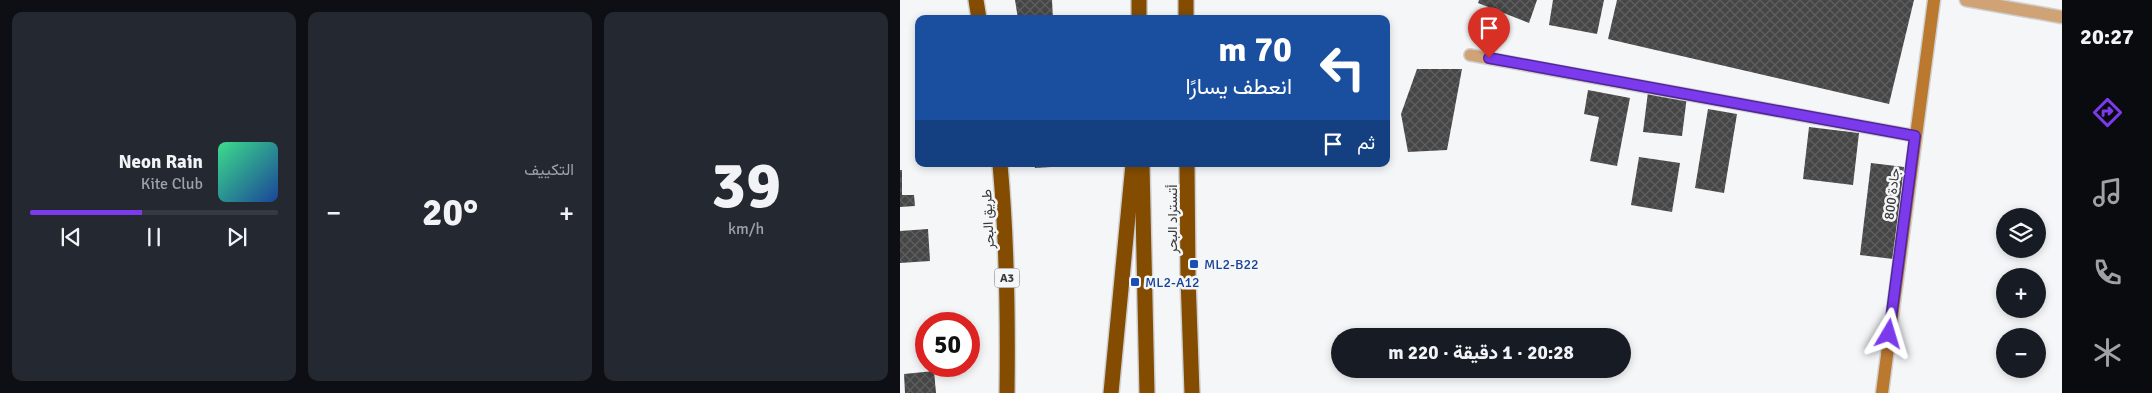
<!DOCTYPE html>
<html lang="ar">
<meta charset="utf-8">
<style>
body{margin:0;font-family:Signika,Vazirmatn,sans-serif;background:#242831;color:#f1f3f6;direction:rtl;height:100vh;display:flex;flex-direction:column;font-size:19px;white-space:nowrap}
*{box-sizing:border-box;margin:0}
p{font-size:16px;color:#9ea1a6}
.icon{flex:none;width:28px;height:28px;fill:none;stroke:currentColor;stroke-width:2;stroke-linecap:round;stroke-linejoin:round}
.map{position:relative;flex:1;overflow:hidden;direction:ltr}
.drawer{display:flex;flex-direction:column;gap:12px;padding:12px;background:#0d0f14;width:900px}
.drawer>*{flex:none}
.top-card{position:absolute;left:15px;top:15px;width:475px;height:152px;border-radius:10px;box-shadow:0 2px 8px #0003;direction:rtl;background:#1a4fa0;color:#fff;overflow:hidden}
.tools{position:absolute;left:1096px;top:208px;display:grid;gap:10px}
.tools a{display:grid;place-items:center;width:50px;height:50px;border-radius:50%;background:#171b24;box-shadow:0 2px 8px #0003;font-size:25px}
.speed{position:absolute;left:15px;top:312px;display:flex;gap:10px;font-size:25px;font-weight:700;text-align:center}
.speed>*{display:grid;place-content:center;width:65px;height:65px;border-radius:50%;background:#171b24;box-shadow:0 2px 8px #0003;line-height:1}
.speed .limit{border:8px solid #d22;background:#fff;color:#111}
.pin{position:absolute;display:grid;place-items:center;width:42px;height:42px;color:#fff;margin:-51px -21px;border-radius:50% 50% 50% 0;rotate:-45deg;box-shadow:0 0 5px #0007}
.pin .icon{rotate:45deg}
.me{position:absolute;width:55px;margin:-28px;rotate:7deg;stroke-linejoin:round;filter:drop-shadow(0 0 4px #0008)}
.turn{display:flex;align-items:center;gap:18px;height:105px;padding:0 15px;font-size:22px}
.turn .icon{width:65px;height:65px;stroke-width:2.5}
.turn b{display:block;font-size:35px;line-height:42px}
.then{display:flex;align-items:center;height:48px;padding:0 15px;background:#0003;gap:10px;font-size:19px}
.big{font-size:38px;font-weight:800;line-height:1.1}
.drawer .card{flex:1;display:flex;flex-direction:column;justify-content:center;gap:8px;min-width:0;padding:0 18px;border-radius:10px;background:#242831}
.drawer .dial{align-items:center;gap:0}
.dial b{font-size:65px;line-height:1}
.song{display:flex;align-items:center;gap:15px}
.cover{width:60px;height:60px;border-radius:8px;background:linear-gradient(135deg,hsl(150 70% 55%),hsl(220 70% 35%))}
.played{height:5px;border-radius:2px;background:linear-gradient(90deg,#7c3aed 45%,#363941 45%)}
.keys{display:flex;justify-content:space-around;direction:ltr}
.heat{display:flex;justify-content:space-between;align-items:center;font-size:28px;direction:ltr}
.drawer .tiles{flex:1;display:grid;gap:12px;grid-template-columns:repeat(3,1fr)}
.trip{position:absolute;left:431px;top:328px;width:300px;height:50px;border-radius:25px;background:#171b24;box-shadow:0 2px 8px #0003;font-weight:800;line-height:50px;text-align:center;direction:rtl}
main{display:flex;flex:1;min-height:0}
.menu{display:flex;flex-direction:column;width:90px;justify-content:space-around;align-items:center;background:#090b0e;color:#9ea1a6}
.menu .icon{width:35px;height:35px}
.menu .active{color:#7c3aed}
.menu b{font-size:22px;color:#f1f3f6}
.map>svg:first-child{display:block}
.building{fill:url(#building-cross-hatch)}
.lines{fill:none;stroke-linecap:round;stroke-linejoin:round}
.lane-casing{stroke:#cfd0d2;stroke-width:14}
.street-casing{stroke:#cfd0d2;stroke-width:15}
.secondary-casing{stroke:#cfd0d2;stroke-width:15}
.highway-casing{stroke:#cfd0d2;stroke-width:18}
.lane{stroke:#d0a377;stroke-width:11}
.street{stroke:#d0a377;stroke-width:12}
.secondary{stroke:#bb782f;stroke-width:12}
.highway{stroke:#834c00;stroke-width:15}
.route-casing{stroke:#51269a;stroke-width:12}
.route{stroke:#7c3aed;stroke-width:9}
.transit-dot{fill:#1a4fb4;stroke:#f5f6f8;stroke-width:2}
.labels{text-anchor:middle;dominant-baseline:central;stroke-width:5;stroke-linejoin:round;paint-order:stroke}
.shield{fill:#f5f6f8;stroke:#717273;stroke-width:1}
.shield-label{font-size:12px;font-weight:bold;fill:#39393a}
.street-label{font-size:14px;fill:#39393a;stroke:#f5f6f8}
.transit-label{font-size:14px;fill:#164399;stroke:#f5f6f8;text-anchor:start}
</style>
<main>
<nav class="menu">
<b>20:27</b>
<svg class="icon active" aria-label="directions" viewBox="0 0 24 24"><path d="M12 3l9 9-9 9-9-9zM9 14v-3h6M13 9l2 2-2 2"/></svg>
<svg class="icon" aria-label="music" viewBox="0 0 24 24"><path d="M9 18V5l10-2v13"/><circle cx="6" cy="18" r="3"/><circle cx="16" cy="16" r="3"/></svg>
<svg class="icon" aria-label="phone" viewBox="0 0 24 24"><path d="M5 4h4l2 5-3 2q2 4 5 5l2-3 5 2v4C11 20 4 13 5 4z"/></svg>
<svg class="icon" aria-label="climate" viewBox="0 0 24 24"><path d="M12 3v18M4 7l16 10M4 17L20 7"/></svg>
</nav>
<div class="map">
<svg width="1162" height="393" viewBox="0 0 1162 393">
<defs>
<pattern id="building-cross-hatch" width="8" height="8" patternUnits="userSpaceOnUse" patternTransform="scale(1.25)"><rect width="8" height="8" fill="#464647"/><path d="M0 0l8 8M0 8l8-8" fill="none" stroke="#5f5f60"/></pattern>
</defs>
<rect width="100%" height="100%" fill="#f5f6f8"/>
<g class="building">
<polygon points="115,0 152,0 153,19 118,19"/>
<polygon points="579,0 637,0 629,23 578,3"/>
<polygon points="653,0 704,0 697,34 649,25"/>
<polygon points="717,0 1014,0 989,104 708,39"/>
<polygon points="517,69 562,69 547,150 508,152 501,114"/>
<polygon points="688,90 730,98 717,166 690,161 699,117 684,114"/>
<polygon points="748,92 787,96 782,136 743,132"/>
<polygon points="808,109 837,114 824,193 795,188"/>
<polygon points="909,127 959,133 953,185 903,179"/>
<polygon points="739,157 780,163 772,212 731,205"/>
<polygon points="971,163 1004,167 993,259 960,255"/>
<polygon points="134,164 150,164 151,167 135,168"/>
<polygon points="0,170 2,170 2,195 14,195 15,206 0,207"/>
<polygon points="28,229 30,261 0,263 0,231"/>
<polygon points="34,371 36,393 5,393 4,374"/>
</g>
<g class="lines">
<g class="lane-casing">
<polyline id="lane" points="570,55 1015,136"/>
</g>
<g class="street-casing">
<polyline id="street" points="1066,0 1162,17"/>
</g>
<g class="secondary-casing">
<polyline id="secondary" points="982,393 1034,0"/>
</g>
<g class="highway-casing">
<g id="highway">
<polyline points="76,0 79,19"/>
<polyline points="239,0 239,19"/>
<polyline points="286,0 286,19"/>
<path d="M100,164C107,240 108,317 107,393"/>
<polyline points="242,164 247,393"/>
<polyline points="287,164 288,277 292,393"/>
<polyline points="211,393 233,164"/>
</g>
</g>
<use href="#lane" class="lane"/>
<use href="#street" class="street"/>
<use href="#secondary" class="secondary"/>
<use href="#highway" class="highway"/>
</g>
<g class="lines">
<g class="route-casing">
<polyline id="route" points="589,58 1015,136 989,334"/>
</g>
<use href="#route" class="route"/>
</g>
<g class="transit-dot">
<rect x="289" y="259" width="10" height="10" rx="2.5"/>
<rect x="230" y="277" width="10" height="10" rx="2.5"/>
</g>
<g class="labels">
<rect class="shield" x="94.5" y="268.5" width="25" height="19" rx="4"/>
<g class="shield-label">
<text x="107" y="278">A3</text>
</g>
<g class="street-label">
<text transform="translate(992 194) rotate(-83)">جادة 800</text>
<text transform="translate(88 219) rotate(-93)">طريق البحر</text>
<text transform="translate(272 219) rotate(-90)">أتستراد البحر</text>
</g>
<g class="transit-label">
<text x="304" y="264">ML2-B22</text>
<text x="245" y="282">ML2-A12</text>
</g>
</g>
</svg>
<div class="tools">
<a><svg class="icon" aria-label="layers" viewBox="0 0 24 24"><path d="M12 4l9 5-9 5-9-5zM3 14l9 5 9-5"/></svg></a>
<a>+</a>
<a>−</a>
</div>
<div class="speed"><div class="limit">50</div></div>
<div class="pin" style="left:589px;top:58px;background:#d93025"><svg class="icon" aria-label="arrive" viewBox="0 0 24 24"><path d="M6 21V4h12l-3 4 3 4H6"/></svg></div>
<svg class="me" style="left:989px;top:334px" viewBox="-20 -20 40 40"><path d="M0-17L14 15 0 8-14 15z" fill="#7c3aed" stroke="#fff" stroke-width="4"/></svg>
<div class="trip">20:28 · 1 دقيقة · 220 m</div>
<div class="top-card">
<div class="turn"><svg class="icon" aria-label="left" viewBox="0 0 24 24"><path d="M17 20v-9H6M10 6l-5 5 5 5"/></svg><div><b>70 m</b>انعطف يسارًا</div></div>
<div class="then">ثم<svg class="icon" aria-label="arrive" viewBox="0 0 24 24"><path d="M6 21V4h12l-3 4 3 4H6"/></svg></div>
</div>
</div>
<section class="drawer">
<div class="tiles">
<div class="card dial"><b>39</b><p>km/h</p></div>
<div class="card"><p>التكييف</p>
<div class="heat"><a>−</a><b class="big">20°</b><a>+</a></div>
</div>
<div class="card">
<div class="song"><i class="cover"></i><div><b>Neon Rain</b><p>Kite Club</p></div></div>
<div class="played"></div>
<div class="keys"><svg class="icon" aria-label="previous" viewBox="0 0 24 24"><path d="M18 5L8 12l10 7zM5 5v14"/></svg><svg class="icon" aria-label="pause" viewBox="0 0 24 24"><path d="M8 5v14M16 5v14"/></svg><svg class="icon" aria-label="next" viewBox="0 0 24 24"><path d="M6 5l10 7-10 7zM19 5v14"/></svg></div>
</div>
</div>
</section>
</main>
